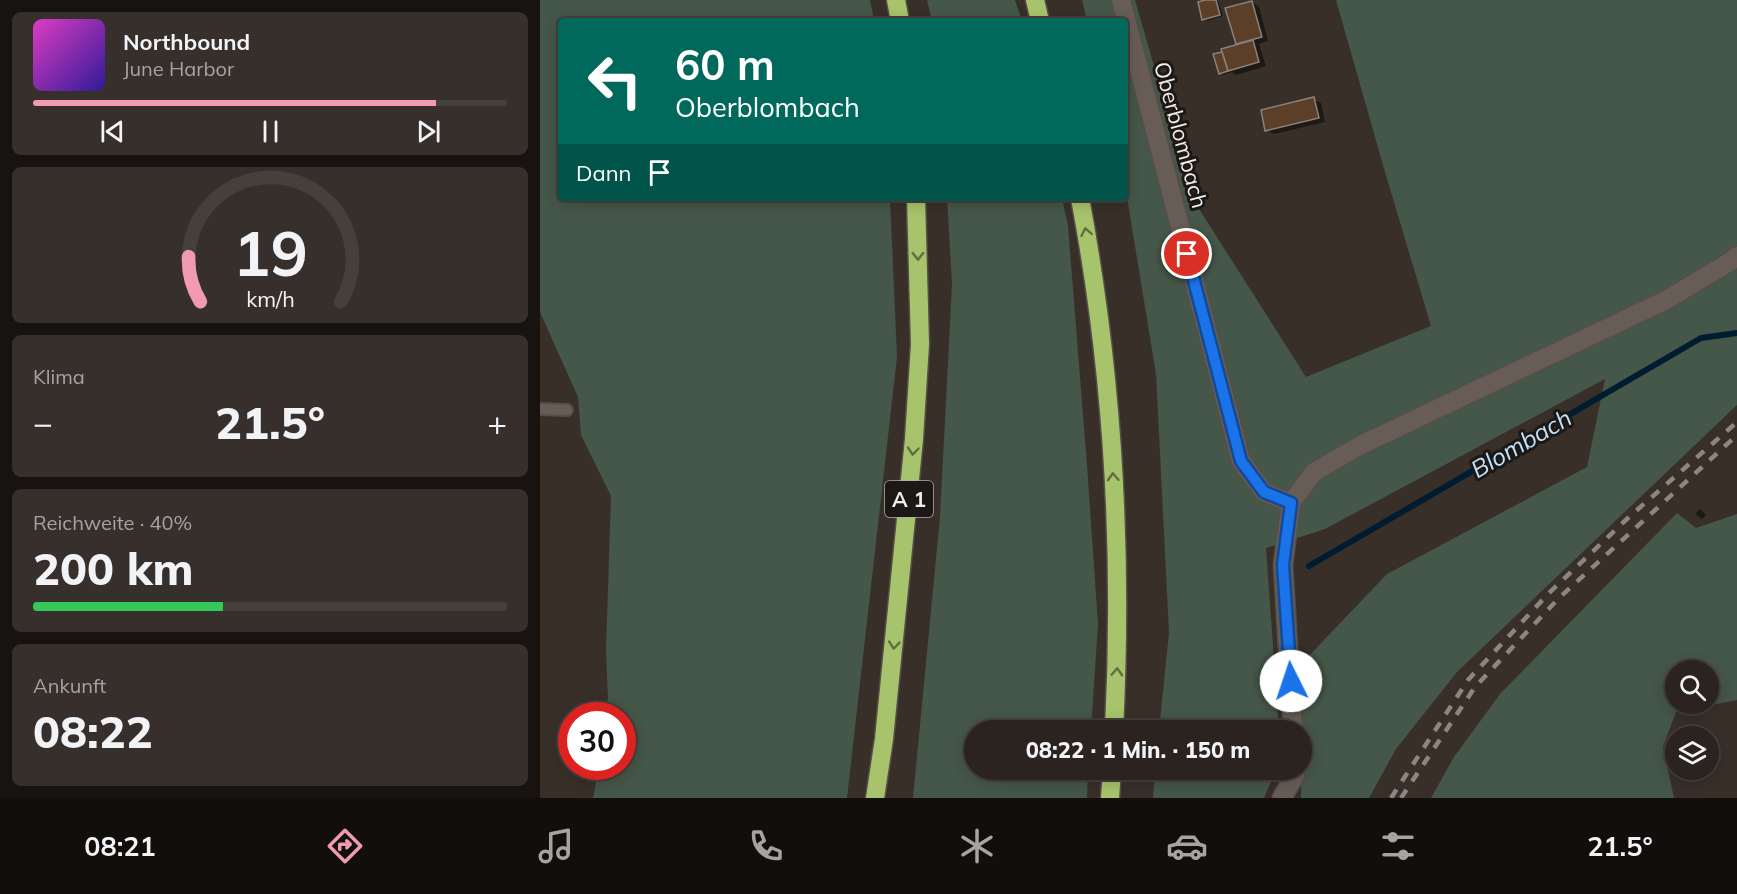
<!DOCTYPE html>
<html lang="de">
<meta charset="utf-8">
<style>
body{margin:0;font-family:Mulish,sans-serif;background:#362f2c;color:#f1f3f6;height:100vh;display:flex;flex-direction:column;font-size:22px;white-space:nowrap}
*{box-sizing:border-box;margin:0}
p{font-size:20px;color:#a5a4a4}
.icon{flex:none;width:33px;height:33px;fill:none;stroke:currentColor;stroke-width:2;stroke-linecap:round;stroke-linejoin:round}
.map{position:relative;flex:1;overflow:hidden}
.details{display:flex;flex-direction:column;gap:12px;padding:12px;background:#171311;width:540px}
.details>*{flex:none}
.guide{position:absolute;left:18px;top:18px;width:570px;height:183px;border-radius:6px;box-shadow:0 3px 15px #0003,0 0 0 2px #46403d;background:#00695c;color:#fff;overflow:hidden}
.fabs{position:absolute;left:1125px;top:660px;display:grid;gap:12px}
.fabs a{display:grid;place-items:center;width:54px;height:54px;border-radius:50%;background:#2a231f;box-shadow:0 3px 15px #0003,0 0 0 2px #46403d;font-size:30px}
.speed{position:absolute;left:18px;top:702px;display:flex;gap:12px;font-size:30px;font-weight:700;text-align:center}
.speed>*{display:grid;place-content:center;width:78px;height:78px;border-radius:50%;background:#2a231f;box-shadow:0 3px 15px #0003,0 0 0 2px #46403d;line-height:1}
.speed .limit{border:9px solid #d22;background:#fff;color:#111}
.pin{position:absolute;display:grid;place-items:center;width:51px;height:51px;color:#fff;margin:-26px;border:3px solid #fff;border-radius:50%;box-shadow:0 2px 6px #0007}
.me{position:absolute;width:66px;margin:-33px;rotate:356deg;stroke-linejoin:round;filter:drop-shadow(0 0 4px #0008)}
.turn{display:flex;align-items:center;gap:21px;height:126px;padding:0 18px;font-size:27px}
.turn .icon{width:78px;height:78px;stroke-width:2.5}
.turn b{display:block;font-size:42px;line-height:51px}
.then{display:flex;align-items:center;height:57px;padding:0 18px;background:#0003;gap:12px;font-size:22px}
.big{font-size:45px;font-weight:800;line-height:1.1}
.details .widget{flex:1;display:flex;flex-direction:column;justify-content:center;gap:9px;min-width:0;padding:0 21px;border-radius:9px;background:#362f2c}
.details .dial{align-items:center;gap:0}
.dial svg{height:156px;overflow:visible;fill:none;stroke:#46403d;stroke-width:7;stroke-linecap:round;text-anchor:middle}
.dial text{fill:#f1f3f6;stroke:none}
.song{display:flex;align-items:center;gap:18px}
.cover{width:72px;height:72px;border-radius:9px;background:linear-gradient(135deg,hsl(310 70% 55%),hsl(250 70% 35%))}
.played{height:6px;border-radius:3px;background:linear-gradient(90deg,#f29ab0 85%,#46403d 85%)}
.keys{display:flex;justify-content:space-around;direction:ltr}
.heat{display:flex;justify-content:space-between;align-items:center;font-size:33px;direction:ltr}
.charge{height:9px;border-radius:4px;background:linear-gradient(90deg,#34c759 40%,#46403d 0)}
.trip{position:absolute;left:424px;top:720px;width:348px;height:60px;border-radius:30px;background:#2a231f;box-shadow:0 3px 15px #0003,0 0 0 2px #46403d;font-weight:800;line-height:60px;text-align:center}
.tabs{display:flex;height:96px;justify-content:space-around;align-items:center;background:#110e0c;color:#a5a4a4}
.tabs .icon{width:42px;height:42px}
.tabs .active{color:#f29ab0}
.tabs b{font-size:27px;color:#f1f3f6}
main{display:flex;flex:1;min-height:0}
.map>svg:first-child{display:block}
.green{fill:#455748;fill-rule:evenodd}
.shadow{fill:#0007}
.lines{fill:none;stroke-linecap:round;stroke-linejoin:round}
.stream{stroke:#001c30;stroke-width:6}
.building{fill:#5b3f29;stroke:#8b8179;stroke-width:1.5}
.lane-casing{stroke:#564e49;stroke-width:14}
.street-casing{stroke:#564e49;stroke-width:21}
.highway-casing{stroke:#564e49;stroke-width:21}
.lane{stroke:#675d56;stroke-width:10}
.street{stroke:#675d56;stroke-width:18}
.highway{stroke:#a7c46c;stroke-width:18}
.rail{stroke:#8d8680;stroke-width:4.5;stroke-dasharray:10 10;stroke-linecap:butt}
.oneway{stroke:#626e40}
.route-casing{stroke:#114b97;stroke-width:15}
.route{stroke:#1a73e8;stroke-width:10}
.labels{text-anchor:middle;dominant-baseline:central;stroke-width:6;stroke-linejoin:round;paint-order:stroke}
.shield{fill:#1c1815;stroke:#b2aca9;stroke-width:1.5}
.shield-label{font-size:21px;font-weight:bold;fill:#f2ece8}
.street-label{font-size:22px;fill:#f2ece8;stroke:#1c1815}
.water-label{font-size:24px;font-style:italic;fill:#c2e2fb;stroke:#1c1815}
</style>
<main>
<section class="details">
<div class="widget">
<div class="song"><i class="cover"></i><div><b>Northbound</b><p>June Harbor</p></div></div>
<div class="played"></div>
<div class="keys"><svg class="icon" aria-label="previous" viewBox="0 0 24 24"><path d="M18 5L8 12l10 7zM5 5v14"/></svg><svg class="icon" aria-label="pause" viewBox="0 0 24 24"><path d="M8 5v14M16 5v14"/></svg><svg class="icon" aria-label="next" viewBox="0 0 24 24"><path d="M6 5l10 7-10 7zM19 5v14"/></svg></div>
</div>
<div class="widget dial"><svg viewBox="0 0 100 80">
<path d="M14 69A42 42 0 1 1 86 69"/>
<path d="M14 69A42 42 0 0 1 8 46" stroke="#f29ab0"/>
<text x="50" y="56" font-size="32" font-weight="700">19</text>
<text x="50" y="72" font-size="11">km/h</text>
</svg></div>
<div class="widget"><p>Klima</p>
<div class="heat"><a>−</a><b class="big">21.5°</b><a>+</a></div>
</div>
<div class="widget"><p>Reichweite · 40%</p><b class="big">200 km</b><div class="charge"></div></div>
<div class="widget"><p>Ankunft</p><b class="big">08:22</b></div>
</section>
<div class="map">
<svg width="1197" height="798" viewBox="0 0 1197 798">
<rect width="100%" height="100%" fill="#382f29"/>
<g class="green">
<polygon points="0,0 330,0 334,21 21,21 21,198 350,198 357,357 307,798 53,798 59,767 82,766 82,716 66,715 68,697 66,652 71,496 41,435 38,397 0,312"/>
<polygon points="387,0 475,0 482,21 392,21"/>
<polygon points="542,0 595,0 652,198 766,377 891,326 845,172 796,0 1197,0 1197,405 917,672 856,749 829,798 761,798 762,663 847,574 1047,467 1065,379 785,529 726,548 739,730 619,730 629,633 616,374 585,185 585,21 547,21"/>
<polygon points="407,198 522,198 528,226 547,465 558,624 551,730 435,730 435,770 548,770 547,798 373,798 400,517 412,284"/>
<path d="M1137,513L1156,528L1197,514V700L1136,712L1123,747L1134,798H891L914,757L960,694ZM1136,670H1168V704H1136Z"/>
<polygon points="615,770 736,770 724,798 613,798"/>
</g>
<g class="shadow">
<polygon points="671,0 678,1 683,16 667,21 664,19"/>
<polygon points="712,2 719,7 728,41 719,44 726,66 696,75 692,72 683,75 680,73 697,45 687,9"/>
<polygon points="773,99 781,103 785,122 734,134 727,130"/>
<polygon points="1160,509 1166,515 1162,519 1155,514"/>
</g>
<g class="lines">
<polyline class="stream" points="769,566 1161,338 1197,333"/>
</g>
<g class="building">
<polygon points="665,0 676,0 680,15 662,20 658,2"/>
<polygon points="712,1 722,37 696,44 685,8"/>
<polygon points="713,40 719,62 688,71 681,49"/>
<polygon points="682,52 688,71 679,74 673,54"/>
<polygon points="774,97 779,118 725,131 721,110"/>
</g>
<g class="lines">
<g class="lane-casing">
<polyline id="lane" points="0,409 27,410"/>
</g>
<g class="street-casing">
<g id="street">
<polyline points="581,0 701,461 724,492 751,503"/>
<polyline points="753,730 743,565 751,503 774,472 819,446 1126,300 1191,261 1197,256"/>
<polyline points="742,798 755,775 754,770"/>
</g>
</g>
<g class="highway-casing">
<g id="highway">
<polyline points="356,0 360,21"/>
<polyline points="495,0 500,21"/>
<path d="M540,198C573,373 583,553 574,730"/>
<polyline points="335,798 344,739 374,439 380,344 376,198"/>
<polyline points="570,798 572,770"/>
</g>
</g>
<use href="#lane" class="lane"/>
<use href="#street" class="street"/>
<use href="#highway" class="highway"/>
<g class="rail">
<polyline points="851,798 928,680 1009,593 1088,518 1197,422"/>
<polyline points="861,798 935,687 1018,599 1197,435"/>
</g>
</g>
<defs><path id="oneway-chevron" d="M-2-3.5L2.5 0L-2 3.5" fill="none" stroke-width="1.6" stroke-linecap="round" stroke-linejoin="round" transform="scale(1.5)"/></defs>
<g class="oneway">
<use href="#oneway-chevron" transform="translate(546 232) rotate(-101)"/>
<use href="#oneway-chevron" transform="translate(378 256) rotate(89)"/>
<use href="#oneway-chevron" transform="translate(373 451) rotate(95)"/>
<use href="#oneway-chevron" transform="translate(573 477) rotate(-93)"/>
<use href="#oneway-chevron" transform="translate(354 645) rotate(96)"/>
<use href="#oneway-chevron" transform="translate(577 672) rotate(-87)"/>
</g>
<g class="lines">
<g class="route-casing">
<polyline id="route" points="647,254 701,461 724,492 751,503 743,565 751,681"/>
</g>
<use href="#route" class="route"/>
</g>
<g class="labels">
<rect class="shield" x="345" y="481" width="48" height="36" rx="4.5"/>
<g class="shield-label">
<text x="369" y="499">A 1</text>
</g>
<g class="street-label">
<text transform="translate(641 135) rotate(75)">Oberblombach</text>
</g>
<g class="water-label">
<text transform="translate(981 443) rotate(-30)">Blombach</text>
</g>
</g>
</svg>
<div class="fabs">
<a><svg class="icon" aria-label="search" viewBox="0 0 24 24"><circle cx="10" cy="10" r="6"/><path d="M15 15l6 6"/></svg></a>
<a><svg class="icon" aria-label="layers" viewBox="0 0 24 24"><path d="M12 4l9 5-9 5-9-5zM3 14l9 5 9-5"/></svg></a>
</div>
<div class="speed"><div class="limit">30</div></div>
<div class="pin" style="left:647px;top:254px;background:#d93025"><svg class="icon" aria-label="arrive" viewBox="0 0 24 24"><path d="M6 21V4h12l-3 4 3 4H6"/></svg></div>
<svg class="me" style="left:751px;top:681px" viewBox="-20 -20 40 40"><circle r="19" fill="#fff"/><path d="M0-13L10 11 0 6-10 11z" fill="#1a73e8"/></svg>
<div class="trip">08:22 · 1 Min. · 150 m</div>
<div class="guide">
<div class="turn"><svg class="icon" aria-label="left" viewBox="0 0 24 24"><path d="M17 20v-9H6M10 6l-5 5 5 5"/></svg><div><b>60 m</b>Oberblombach</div></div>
<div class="then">Dann<svg class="icon" aria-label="arrive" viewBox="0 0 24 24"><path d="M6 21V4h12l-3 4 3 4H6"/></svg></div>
</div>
</div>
</main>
<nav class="tabs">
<b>08:21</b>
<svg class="icon active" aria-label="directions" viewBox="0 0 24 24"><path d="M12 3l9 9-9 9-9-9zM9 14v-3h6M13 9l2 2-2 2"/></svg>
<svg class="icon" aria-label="music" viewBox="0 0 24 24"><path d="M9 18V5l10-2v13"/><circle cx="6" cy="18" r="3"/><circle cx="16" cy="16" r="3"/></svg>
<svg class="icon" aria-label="phone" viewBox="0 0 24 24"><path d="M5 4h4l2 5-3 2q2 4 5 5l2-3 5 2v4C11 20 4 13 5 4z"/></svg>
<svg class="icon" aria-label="climate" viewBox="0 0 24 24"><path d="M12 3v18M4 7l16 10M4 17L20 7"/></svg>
<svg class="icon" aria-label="car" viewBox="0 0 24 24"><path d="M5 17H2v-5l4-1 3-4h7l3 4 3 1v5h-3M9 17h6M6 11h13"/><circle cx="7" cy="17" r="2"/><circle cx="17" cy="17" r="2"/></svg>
<svg class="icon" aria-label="filters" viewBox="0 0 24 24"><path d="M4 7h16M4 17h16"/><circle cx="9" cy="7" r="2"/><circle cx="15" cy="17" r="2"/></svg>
<b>21.5°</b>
</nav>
